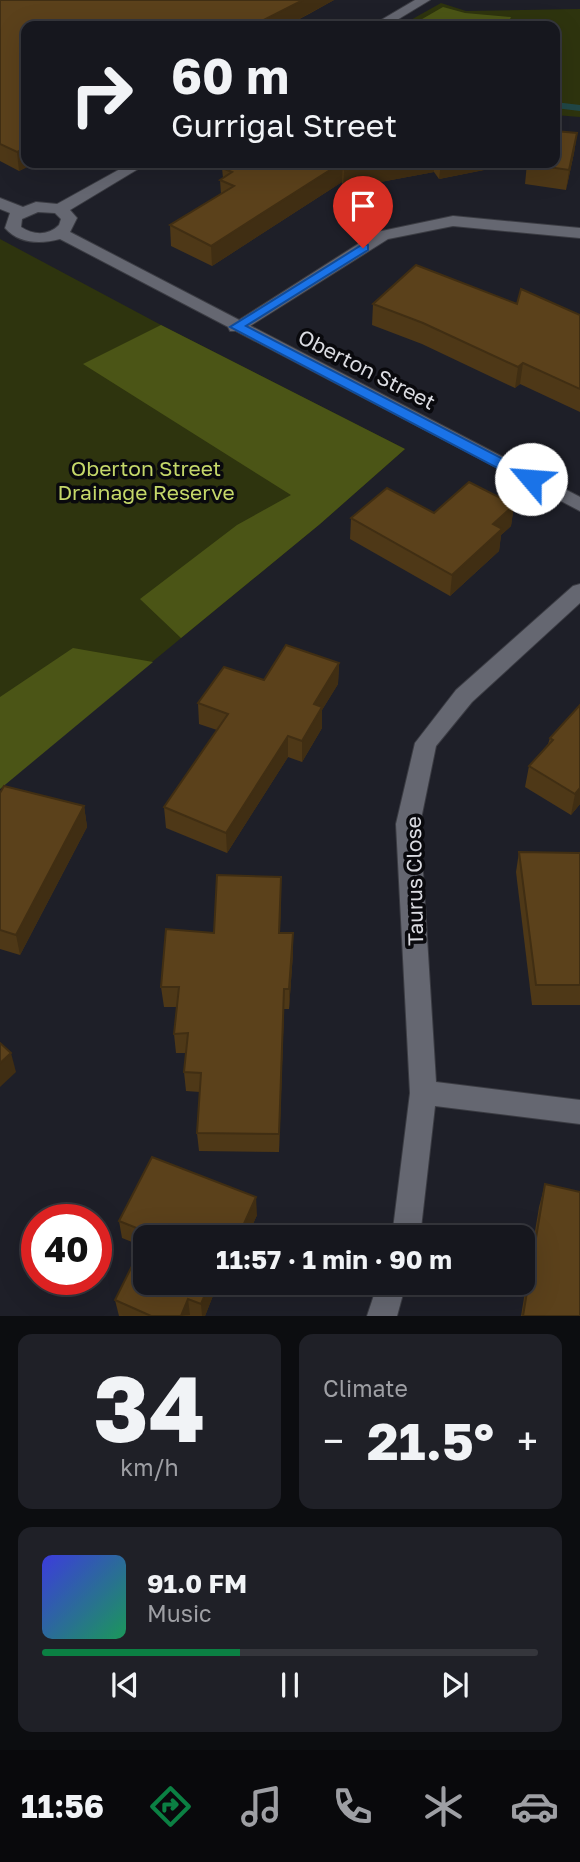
<!DOCTYPE html>
<meta charset="utf-8">
<style>
body{margin:0;font-family:"Golos Text",sans-serif;background:#1f2027;color:#f1f3f6;height:100vh;display:flex;flex-direction:column;font-size:26px;white-space:nowrap}
*{box-sizing:border-box;margin:0}
p{font-size:23px;color:#9e9fa4}
.icon{flex:none;width:38px;height:38px;fill:none;stroke:currentColor;stroke-width:2;stroke-linecap:round;stroke-linejoin:round}
.map{position:relative;height:1316px;overflow:hidden}
.details{display:flex;flex-direction:column;gap:18px;padding:18px;background:#0c0d10;flex:1}
.details>*{flex:none}
.banner{position:absolute;left:21px;top:21px;width:539px;height:147px;border-radius:14px;box-shadow:0 7px 28px #0002,0 0 0 2px #35363c;background:#16171e;color:#f1f3f6;overflow:hidden}
.speed{position:absolute;left:21px;top:1204px;display:flex;gap:14px;font-size:35px;font-weight:700;text-align:center}
.speed>*{display:grid;place-content:center;width:91px;height:91px;border-radius:50%;background:#16171e;box-shadow:0 7px 28px #0002,0 0 0 2px #35363c;line-height:1}
.speed .limit{border:10px solid #d22;background:#fff;color:#111}
.pin{position:absolute;display:grid;place-items:center;width:60px;height:60px;color:#fff;margin:-72px -30px;border-radius:50% 50% 50% 0;rotate:-45deg;box-shadow:0 0 7px #0007}
.pin .icon{rotate:45deg}
.me{position:absolute;width:77px;margin:-38px;rotate:297deg;stroke-linejoin:round;filter:drop-shadow(0 0 5px #0008)}
.turn{display:flex;align-items:center;gap:24px;height:147px;padding:0 35px;font-size:32px}
.turn .icon{width:91px;height:91px;stroke-width:2.5}
.turn b{display:block;font-size:49px;line-height:60px}
.big{font-size:52px;font-weight:700;line-height:1.1}
.details .tile{flex:1;display:flex;flex-direction:column;justify-content:center;gap:10px;min-width:0;padding:0 24px;border-radius:14px;background:#1f2027}
.details .dial{align-items:center;gap:0}
.dial b{font-size:91px;line-height:1}
.song{display:flex;align-items:center;gap:21px}
.cover{width:84px;height:84px;border-radius:10px;background:linear-gradient(135deg,hsl(240 70% 55%),hsl(150 70% 35%))}
.played{height:7px;border-radius:4px;background:linear-gradient(90deg,#0b8043 40%,#35363c 40%)}
.keys{display:flex;justify-content:space-around;direction:ltr}
.heat{display:flex;justify-content:space-between;align-items:center;font-size:38px;direction:ltr}
.details .tiles{flex:1;display:grid;gap:18px;grid-template-columns:1fr 1fr}
.tile:last-child{grid-column:span 2}
.trip{position:absolute;left:133px;top:1225px;width:402px;height:70px;border-radius:14px;background:#16171e;box-shadow:0 7px 28px #0002,0 0 0 2px #35363c;font-weight:700;line-height:70px;text-align:center}
.tab-bar{display:flex;height:112px;justify-content:space-around;align-items:center;background:#09090c;color:#9e9fa4}
.tab-bar .icon{width:49px;height:49px}
.tab-bar .on{color:#0b8043}
.tab-bar b{font-size:32px;color:#f1f3f6}
.map>svg:first-child{display:block}
.green{fill:#2e340e}
.forest{fill:#4b5516}
.lines{fill:none;stroke-linecap:round;stroke-linejoin:round}
.stream{fill:#214747;fill-rule:evenodd}
.street-casing{stroke:#3b3c43;stroke-width:2}
.secondary-casing{stroke:#3b3c43;stroke-width:2}
.street{fill:#656771;fill-rule:evenodd}
.secondary{fill:#656771;fill-rule:evenodd}
.wall{fill:#4e3817}
.shaded-wall{fill:#402e13}
.building{fill:#5b411b;stroke:#402e13;stroke-width:2}
.route{fill:#1a73e8;stroke:#114b97;stroke-width:2}
.labels{text-anchor:middle;dominant-baseline:central;stroke-width:7;stroke-linejoin:round;paint-order:stroke}
.street-label{font-size:21px;fill:#dbdce2;stroke:#09090d}
.park-label{font-size:21px;fill:#c4d769;stroke:#09090d}
</style>
<div class="map">
<svg width="580" height="1316" viewBox="0 0 580 1316">
<rect width="100%" height="100%" fill="#1e1f28"/>
<g class="green">
<polygon points="441,3 466,11 580,9 580,117 555,115 555,26 400,26"/>
<polygon points="0,239 161,325 405,449 320,524 0,787"/>
</g>
<g class="forest">
<polygon points="443,7 465,13 511,17 507,26 410,26"/>
<polygon points="161,325 405,449 320,524 181,638 140,599 237,525 291,495 83,364"/>
<polygon points="73,648 153,662 0,789 0,697"/>
</g>
<g class="lines">
<polygon class="stream" points="555,102 580,105 580,111 555,108"/>
<g class="street-casing">
<g id="street">
<polygon points="453,216 580,228 580,238 453,226 388,239 242,331 230,331 228,327 377,232"/>
<polygon points="580,584 580,603 472,702 436,746 420,824 436,1082 580,1100 580,1124 435,1106 420,1237 392,1237 410,1093 396,824 415,743 456,690 573,586"/>
<polygon points="378,1283 406,1283 397,1316 367,1316"/>
</g>
</g>
<g class="secondary-casing">
<g id="secondary">
<polygon points="415,0 430,0 387,26 371,26"/>
<path d="M131,163H148L70,210L77,218L70,232L580,497V511L60,239C41,244 19,244 5,228L10,213L0,209V198L23,207L36,202L57,204ZM38,212L55,213L61,219L59,225C48,236 33,235 21,227L22,219Z"/>
</g>
</g>
<use href="#street" class="street"/>
<use href="#secondary" class="secondary"/>
</g>
<g class="wall">
<polygon points="0,0 334,0 309,14 26,163 35,163 19,171 0,161"/>
<polygon points="577,133 574,153 566,190 525,184 527,163"/>
<polygon points="231,163 504,163 504,166 439,179 434,172 343,189 342,182 212,266 171,246 170,225 221,194 220,180 223,178 222,168"/>
<polygon points="373,304 517,304 580,315 580,412 520,384 515,388 422,344 372,325"/>
<polygon points="514,505 511,526 501,535 499,551 450,596 350,539 351,518 434,513"/>
<polygon points="339,663 338,684 322,710 322,728 302,762 288,757 227,853 166,828 164,807 217,730 199,724 198,703 264,680"/>
<polygon points="580,705 580,804 571,815 525,787 529,766 548,744 550,738"/>
<polygon points="0,793 84,806 87,827 20,955 0,949"/>
<polygon points="519,852 580,853 580,1005 532,1005 516,872"/>
<polygon points="281,897 280,933 293,953 289,1009 284,1009 279,1152 199,1151 197,1133 200,1092 186,1091 184,1072 186,1053 176,1053 174,1034 177,1007 164,1007 161,987 214,933"/>
<polygon points="545,1184 580,1316 521,1316 539,1207"/>
<polygon points="257,1215 247,1237 145,1237 145,1283 218,1283 205,1316 119,1316 115,1300 142,1246 122,1238 119,1221"/>
</g>
<g class="shaded-wall">
<polygon points="303,0 334,0 286,26 252,26"/>
<polygon points="577,133 574,153 566,190 569,170"/>
<polygon points="26,147 26,163 35,163 19,171 17,152"/>
<polygon points="341,163 343,163 342,182 212,266 211,246"/>
<polygon points="378,163 434,163 434,172 343,189 344,169"/>
<polygon points="441,163 504,163 504,166 439,179"/>
<polygon points="523,363 520,384 515,388 518,367"/>
<polygon points="514,505 511,526 501,535 499,551 450,596 452,575 493,524"/>
<polygon points="339,663 338,684 322,710 322,728 302,762 302,741 314,704"/>
<polygon points="288,736 288,757 227,853 226,833"/>
<polygon points="580,788 580,804 571,815 575,794"/>
<polygon points="84,806 87,827 20,955 16,935"/>
<polygon points="281,877 281,897 279,953 279,933"/>
<polygon points="293,933 293,953 289,1009 289,989"/>
<polygon points="284,989 284,1009 279,1152 279,1134"/>
<polygon points="11,1053 16,1072 0,1087 0,1063"/>
<polygon points="256,1197 257,1215 247,1237 238,1237"/>
<polygon points="210,1283 218,1283 205,1316 202,1316 201,1304"/>
<polygon points="188,1299 190,1315 181,1316"/>
</g>
<g class="building">
<polygon points="0,0 303,0 252,26 26,26 26,147 17,152 0,144"/>
<polygon points="555,131 577,133 569,170 527,164 527,163 555,163"/>
<polygon points="231,163 341,163 211,246 170,225 234,186 220,180 232,172 222,168"/>
<polygon points="343,163 378,163 344,169"/>
<polygon points="416,265 517,304 521,289 580,315 580,389 523,363 518,367 423,323 373,304"/>
<polygon points="469,482 514,505 493,524 502,529 452,575 351,518 387,488 434,513"/>
<polygon points="286,645 339,663 314,704 322,707 302,741 288,736 226,833 164,807 228,714 198,703 224,667 264,680"/>
<polygon points="580,705 580,788 575,794 529,766 553,740 550,738"/>
<polygon points="4,786 84,806 16,935 0,930 0,793"/>
<polygon points="519,852 580,853 580,985 536,985"/>
<polygon points="217,875 281,877 279,933 293,933 289,989 284,989 279,1134 197,1133 201,1073 184,1072 188,1033 174,1034 179,987 161,987 166,929 214,933"/>
<polygon points="0,1043 11,1053 0,1063"/>
<polygon points="152,1157 256,1197 238,1237 146,1237 149,1233 119,1221"/>
<polygon points="545,1184 580,1192 580,1316 523,1316"/>
<polygon points="145,1240 145,1283 210,1283 201,1304 188,1299 181,1316 151,1316 115,1300"/>
</g>
<polygon class="route" points="363,244 368,245 368,250 246,326 536,476 536,483 526,483 230,327"/>
<g class="labels">
<g class="street-label">
<text transform="translate(367 369) rotate(27)">Oberton Street</text>
<text transform="translate(414 881) rotate(-91)">Taurus Close</text>
</g>
<g class="park-label">
<text x="146" y="468">Oberton Street<tspan x="146" dy="24">Drainage Reserve</tspan></text>
</g>
</g>
</svg>
<div class="speed"><div class="limit">40</div></div>
<div class="pin" style="left:363px;top:248px;background:#d93025"><svg class="icon" aria-label="arrive" viewBox="0 0 24 24"><path d="M6 21V4h12l-3 4 3 4H6"/></svg></div>
<svg class="me" style="left:531px;top:479px" viewBox="-20 -20 40 40"><circle r="19" fill="#fff"/><path d="M0-13L10 11 0 6-10 11z" fill="#1a73e8"/></svg>
<div class="trip">11:57 · 1 min · 90 m</div>
<div class="banner">
<div class="turn"><svg class="icon" aria-label="right" viewBox="0 0 24 24"><path d="M7 20v-9h11M14 6l5 5-5 5"/></svg><div><b>60 m</b>Gurrigal Street</div></div>
</div>
</div>
<section class="details">
<div class="tiles">
<div class="tile dial"><b>34</b><p>km/h</p></div>
<div class="tile"><p>Climate</p>
<div class="heat"><a>−</a><b class="big">21.5°</b><a>+</a></div>
</div>
<div class="tile">
<div class="song"><i class="cover"></i><div><b>91.0 FM</b><p>Music</p></div></div>
<div class="played"></div>
<div class="keys"><svg class="icon" aria-label="previous" viewBox="0 0 24 24"><path d="M18 5L8 12l10 7zM5 5v14"/></svg><svg class="icon" aria-label="pause" viewBox="0 0 24 24"><path d="M8 5v14M16 5v14"/></svg><svg class="icon" aria-label="next" viewBox="0 0 24 24"><path d="M6 5l10 7-10 7zM19 5v14"/></svg></div>
</div>
</div>
</section>
<nav class="tab-bar">
<b>11:56</b>
<svg class="icon on" aria-label="directions" viewBox="0 0 24 24"><path d="M12 3l9 9-9 9-9-9zM9 14v-3h6M13 9l2 2-2 2"/></svg>
<svg class="icon" aria-label="music" viewBox="0 0 24 24"><path d="M9 18V5l10-2v13"/><circle cx="6" cy="18" r="3"/><circle cx="16" cy="16" r="3"/></svg>
<svg class="icon" aria-label="phone" viewBox="0 0 24 24"><path d="M5 4h4l2 5-3 2q2 4 5 5l2-3 5 2v4C11 20 4 13 5 4z"/></svg>
<svg class="icon" aria-label="climate" viewBox="0 0 24 24"><path d="M12 3v18M4 7l16 10M4 17L20 7"/></svg>
<svg class="icon" aria-label="car" viewBox="0 0 24 24"><path d="M5 17H2v-5l4-1 3-4h7l3 4 3 1v5h-3M9 17h6M6 11h13"/><circle cx="7" cy="17" r="2"/><circle cx="17" cy="17" r="2"/></svg>
</nav>
